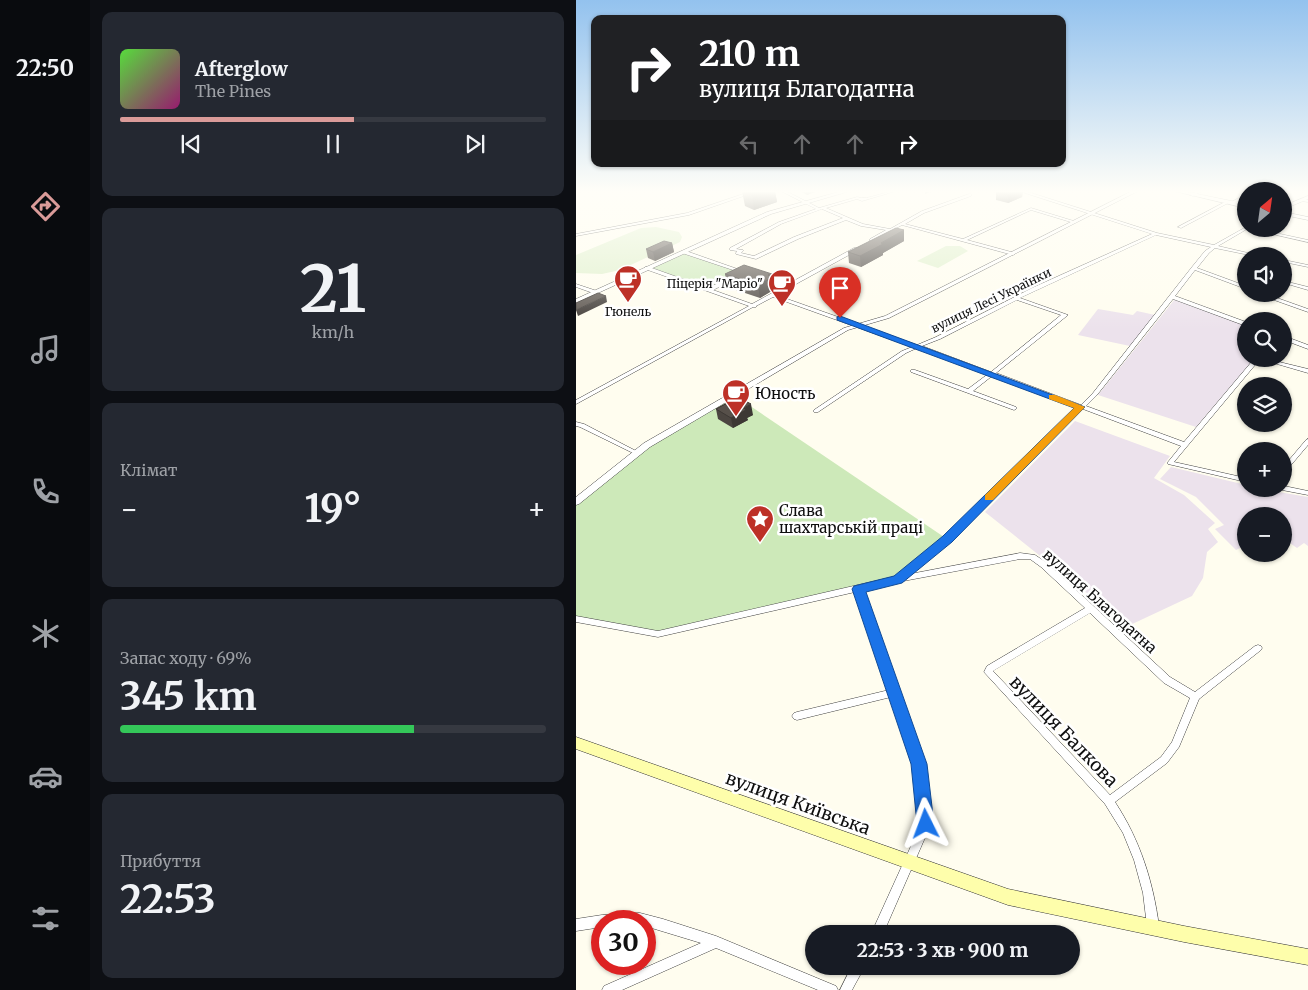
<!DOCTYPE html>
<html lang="uk">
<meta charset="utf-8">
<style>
body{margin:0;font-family:Merriweather,serif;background:#242831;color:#f1f3f6;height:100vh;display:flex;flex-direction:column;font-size:19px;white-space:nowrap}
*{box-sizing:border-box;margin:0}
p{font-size:16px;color:#9ea1a6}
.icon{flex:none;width:28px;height:28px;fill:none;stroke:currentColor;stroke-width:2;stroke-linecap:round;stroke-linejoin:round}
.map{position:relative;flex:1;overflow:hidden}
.panel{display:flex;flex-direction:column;gap:12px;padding:12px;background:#0d0f14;width:486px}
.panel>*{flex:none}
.guide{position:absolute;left:15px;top:15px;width:475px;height:152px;border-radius:10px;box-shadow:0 1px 4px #0004;background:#202124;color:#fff;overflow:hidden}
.needle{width:32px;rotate:29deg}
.fabs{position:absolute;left:661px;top:182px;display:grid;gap:10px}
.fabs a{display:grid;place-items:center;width:55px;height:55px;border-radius:50%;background:#171b24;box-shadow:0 1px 4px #0004;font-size:25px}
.speed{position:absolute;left:15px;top:910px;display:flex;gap:10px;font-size:25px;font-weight:700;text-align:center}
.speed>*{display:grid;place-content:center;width:65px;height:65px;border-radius:50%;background:#171b24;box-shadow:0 1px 4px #0004;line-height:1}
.speed .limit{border:8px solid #d22;background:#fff;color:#111}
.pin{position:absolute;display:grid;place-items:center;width:42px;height:42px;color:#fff;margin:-51px -21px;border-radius:50% 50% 50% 0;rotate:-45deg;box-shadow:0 0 5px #0007}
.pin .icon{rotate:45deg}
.me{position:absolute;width:55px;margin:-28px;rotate:357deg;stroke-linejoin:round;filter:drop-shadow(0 0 4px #0008)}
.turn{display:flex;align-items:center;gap:18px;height:105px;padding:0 25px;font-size:22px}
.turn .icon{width:65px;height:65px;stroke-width:2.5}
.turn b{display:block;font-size:35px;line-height:42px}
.lanes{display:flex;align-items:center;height:48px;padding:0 25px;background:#0003;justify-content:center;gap:25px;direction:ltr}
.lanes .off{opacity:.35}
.big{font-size:38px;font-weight:700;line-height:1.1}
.panel .widget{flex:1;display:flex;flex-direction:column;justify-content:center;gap:8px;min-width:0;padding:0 18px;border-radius:10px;background:#242831}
.panel .dial{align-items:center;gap:0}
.dial b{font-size:65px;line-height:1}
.song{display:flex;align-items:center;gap:15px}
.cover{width:60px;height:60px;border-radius:8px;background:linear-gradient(135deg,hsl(110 70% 55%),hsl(320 70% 35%))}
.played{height:5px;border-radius:2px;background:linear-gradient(90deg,#da9b99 55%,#363941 55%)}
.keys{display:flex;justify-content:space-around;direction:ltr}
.heat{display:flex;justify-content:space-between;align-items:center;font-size:28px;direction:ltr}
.charge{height:8px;border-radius:4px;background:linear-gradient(90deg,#34c759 69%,#363941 0)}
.trip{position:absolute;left:229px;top:925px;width:275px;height:50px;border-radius:25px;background:#171b24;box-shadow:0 1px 4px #0004;font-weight:700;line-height:50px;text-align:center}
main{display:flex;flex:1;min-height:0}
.dock{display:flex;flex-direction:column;width:90px;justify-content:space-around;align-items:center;background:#090b0e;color:#9ea1a6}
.dock .icon{width:35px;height:35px}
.dock .selected{color:#da9b99}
.dock b{font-size:22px;color:#f1f3f6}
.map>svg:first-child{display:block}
.industrial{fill:#ece2ec}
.green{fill:#cde9b9}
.pitch{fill:#dff0cb}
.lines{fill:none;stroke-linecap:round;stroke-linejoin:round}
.minor-casing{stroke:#414141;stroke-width:1}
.tertiary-casing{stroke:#414141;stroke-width:1}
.secondary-casing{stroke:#303030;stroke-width:1}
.minor{fill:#fff;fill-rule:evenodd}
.tertiary{fill:#fff;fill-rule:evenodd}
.secondary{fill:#fefeab;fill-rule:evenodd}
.wall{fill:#4b4540}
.shaded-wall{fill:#3d3834}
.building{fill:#57504a;stroke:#3d3834}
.route{fill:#1a73e8;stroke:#114b97}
.slow{fill:#f59e0b}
.labels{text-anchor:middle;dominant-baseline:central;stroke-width:5;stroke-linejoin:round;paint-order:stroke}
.far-poi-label{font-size:12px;fill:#0e0e0e;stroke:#fff;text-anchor:end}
.far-street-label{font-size:12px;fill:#0e0e0e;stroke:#fff}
.poi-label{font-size:15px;fill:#0e0e0e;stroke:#fff;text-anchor:start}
.street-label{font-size:15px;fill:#0e0e0e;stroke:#fff}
.near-street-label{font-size:18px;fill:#0e0e0e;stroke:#fff}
</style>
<main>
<nav class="dock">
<b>22:50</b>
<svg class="icon selected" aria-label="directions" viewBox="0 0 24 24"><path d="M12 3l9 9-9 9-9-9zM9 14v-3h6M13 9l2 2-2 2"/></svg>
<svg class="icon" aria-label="music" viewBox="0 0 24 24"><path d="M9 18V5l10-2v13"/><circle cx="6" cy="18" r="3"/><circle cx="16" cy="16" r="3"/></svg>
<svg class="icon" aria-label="phone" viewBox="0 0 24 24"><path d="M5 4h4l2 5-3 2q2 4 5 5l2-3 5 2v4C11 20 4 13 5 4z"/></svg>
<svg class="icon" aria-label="climate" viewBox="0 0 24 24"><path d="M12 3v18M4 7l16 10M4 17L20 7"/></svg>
<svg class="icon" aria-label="car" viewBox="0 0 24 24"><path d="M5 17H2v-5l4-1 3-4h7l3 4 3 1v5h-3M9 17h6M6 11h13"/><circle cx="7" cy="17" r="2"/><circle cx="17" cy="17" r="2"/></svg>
<svg class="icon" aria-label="filters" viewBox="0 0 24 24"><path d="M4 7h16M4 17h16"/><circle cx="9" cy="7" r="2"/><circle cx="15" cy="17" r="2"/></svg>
</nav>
<section class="panel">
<div class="widget">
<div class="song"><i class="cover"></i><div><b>Afterglow</b><p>The Pines</p></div></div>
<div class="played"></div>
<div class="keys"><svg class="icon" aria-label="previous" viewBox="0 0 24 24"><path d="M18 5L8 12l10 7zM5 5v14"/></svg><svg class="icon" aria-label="pause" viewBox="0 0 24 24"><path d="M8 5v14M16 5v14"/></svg><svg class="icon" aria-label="next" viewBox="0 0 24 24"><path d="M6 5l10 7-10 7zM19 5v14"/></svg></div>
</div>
<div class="widget dial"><b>21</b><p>km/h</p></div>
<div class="widget"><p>Клімат</p>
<div class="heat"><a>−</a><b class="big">19°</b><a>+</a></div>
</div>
<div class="widget"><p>Запас ходу · 69%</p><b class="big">345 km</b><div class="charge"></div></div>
<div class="widget"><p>Прибуття</p><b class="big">22:53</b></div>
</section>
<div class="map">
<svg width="732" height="990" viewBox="0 0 732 990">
<rect width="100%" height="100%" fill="#fffdef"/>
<g class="industrial">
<polygon points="599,299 670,325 670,359 678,359 620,427 522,395"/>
<polygon points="522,309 557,315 561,311 579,315 554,346 502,335"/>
<polygon points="499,421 594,456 578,478 608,495 639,523 632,529 642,542 631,552 627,578 616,596 552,626 409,512"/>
<polygon points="595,467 670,485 670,489 685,489 732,497 732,546 728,543 721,548 708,539 708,516 670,516 670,545 660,550 639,529 648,525 620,497 584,479"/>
</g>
<g class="green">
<polygon points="108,253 166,272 133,288 75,268"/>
<polygon points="158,395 371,539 322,579 82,634 0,619 0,502 71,445"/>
</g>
<g class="pitch">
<polygon points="80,227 103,232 106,237 104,242 44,270 26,274 0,273 0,255 65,228"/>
<polygon points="370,246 384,246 392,251 362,268 341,261"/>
</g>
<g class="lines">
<g class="minor-casing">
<g id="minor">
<polygon points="176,191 182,191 113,215 0,236 0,234 111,213"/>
<path d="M205,191H210L243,208L281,197C293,201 307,191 320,191L286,201L281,199L250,208L287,224L314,229L346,211L393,194H395V196L348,213L329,224L387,239L455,208L501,222L498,223L455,210L391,240L439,253V254L437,255L326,225L296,241H294V239L310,230L285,226L270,220L222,239L180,259L160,254V253L161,251L154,250V248L203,222L240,209ZM246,209L267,218L218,237L178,256L165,253L167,251V250L160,249L205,224Z"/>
<path d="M443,191H449L581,233L638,245L670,227V229H671L642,246L685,256H678L639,248L633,253L621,268L670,286V289L619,270L599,296L670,322V326L597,299L521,395L510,406L608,442L678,359H691L732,369V373L684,359L598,462L670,478V482L592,464L591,463L592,462L605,446L507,409L374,541L334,574L444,553L459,555L471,563L594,677L619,692L679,646L682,645L685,646L686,648L685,650L623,699L603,747L591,763L539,802C564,840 577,881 583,926L581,930L577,932L573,930L571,926L567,893L558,860L547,833L529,804L408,672L411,666L509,608L465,567L454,559H444L322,582L286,590L348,764L355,824L307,934H295L345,824L338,764L315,697L221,720L218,719L216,716L218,713L221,712L313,690L279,592L82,637L0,622V616L82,631L321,576L368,537L502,408L416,376L397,391L440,407L441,408L440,409L438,410L335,372V370H339L392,389L412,374L341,348L330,353L242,412H238L237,411L238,410L326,351L336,347L197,297L180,306V307H177L2,403L0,404V400L173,306L69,269V267H73L132,288L155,277H159V279L137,290L176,304L209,286L188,280V278L212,284L278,248H282V250L200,295L341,345L360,337L456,288L576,234ZM580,235L635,247L629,251L616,267L517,393L505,405L420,373L492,315L444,298ZM441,300L485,315L415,372L346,346L364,339ZM514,613L588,683L614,698L596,742L585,757L534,795L417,671Z"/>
<polygon points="621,191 626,191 617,196 614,195"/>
<polygon points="670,194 670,197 657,204 654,203"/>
<polygon points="725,199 732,200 732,202 725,201"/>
<polygon points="651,201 654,202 605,228 602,227"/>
<polygon points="674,229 681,229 732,240 732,242"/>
<polygon points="106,251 110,251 170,272 166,273 106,253"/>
<polygon points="708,260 732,265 732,267 708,262"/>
<polygon points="708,281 732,287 732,290 708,283"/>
<polygon points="0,284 21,291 21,292 17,293 0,287"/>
<polygon points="684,294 690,294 732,309 732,312 684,295"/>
<polygon points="708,336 732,345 732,349 708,340"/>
<polygon points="0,422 8,424 64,453 63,454 59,454 4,427 0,426"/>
<polygon points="732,439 732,445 710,471 708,472 708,466 730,440"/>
<polygon points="708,486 732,491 732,495 706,490 705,489 708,489"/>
<polygon points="64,913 87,919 140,936 260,986 262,990 242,990 140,948 46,990 26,990 28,986 125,943 69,926 69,921 26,921 26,927 0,931 0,919 26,915"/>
<polygon points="276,966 289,966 276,990 264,990"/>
</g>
</g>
<g class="tertiary-casing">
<g id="tertiary">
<polygon points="266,191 274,191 195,214 0,303 0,299 191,212"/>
<polygon points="556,191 562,191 313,318 272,330 74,447 3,504 0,505 0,497 68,443 268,328 309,316"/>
<polygon points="598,191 607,191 670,204 670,208"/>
<polygon points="732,196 732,199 708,209 708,206"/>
<polygon points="708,212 732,217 732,220 708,215"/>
</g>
</g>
<g class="secondary-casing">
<polygon id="secondary" points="0,737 432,889 608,926 732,949 732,965 608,942 432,905 0,749"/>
</g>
<use href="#minor" class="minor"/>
<use href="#tertiary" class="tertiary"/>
<use href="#secondary" class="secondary"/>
</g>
<g class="wall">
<polygon points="166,191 199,191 201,202 178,210 169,206"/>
<polygon points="224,191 241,191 231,195"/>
<polygon points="422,191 447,191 446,197 432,203 420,200 420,192"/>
<polygon points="328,230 328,241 307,253 307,255 285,267 273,263 272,252"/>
<polygon points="96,243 98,252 79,261 72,258 70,249"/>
<polygon points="149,274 196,274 199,289 184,298 151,287"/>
<polygon points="153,400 177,415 171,418 172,420 157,428 142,419 140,409 154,401"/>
</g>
<g class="shaded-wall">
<polygon points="183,191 199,191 201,202 178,210 176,193"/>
<polygon points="231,191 241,191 231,195"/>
<polygon points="349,191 357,191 349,194"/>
<polygon points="441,191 447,191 446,197 432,203 432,195"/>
<polygon points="328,230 328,241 307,253 307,255 285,267 284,256"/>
<polygon points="96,243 98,252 79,261 77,252"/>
<polygon points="196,274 199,289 184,298 182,285 192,275"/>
<polygon points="30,296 31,302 2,316 0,310"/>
<polygon points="175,404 177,415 171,418 172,420 157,428 155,418 168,408"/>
</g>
<g class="building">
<polygon points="170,191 183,191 176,193"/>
<polygon points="422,191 441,191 432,195 420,192"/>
<polygon points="320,228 328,230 305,243 307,244 284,256 272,252"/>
<polygon points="88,241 96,243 77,252 70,249"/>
<polygon points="168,265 196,274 192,275 197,277 182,285 149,274"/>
<polygon points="22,293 30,296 0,310 0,303"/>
<polygon points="160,396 175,404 168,408 170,410 155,418 140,409 155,401 153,400"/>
</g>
<linearGradient id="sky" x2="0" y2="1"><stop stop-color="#93c2ee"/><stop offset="0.58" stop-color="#fffef8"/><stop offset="1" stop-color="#fffef8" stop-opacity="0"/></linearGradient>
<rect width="732" height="330" fill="url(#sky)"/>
<polygon class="route" points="264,316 509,407 376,542 326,583 290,592 351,764 358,824 356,830 350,832 344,830 341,824 335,764 276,589 278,586 318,576 367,536 498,408 261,320 261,317"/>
<polygon class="slow" points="473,395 479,395 509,407 417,500 409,500 409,495 498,408 473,399"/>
<defs>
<g id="cafe-pin" transform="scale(1.4375)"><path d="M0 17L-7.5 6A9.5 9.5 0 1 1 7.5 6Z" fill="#bd3027" stroke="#fff"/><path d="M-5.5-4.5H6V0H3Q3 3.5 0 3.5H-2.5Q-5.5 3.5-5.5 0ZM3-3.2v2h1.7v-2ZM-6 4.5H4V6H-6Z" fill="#fff"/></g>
<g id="sight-pin" transform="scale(1.4375)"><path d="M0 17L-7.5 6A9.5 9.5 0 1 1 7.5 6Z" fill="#bd3027" stroke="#fff"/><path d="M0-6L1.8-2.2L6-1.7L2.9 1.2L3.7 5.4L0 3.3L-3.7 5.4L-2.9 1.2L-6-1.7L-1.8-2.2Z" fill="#fff"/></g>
</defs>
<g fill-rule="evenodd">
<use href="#cafe-pin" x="52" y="279"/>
<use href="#cafe-pin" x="206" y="283"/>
<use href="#cafe-pin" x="160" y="393"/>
<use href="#sight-pin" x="184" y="519"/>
</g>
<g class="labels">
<g class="far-poi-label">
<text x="187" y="283">Піцерія "Маріо"</text>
<text x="52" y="311" text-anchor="middle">Гюнель</text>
</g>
<g class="far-street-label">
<text transform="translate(415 300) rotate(-26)">вулиця Лесі Українки</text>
</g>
<g class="poi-label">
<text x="179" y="393">Юность</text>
<text x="203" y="510">Слава<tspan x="203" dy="17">шахтарській праці</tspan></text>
</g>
<g class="street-label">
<text transform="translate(524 601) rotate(42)">вулиця Благодатна</text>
</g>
<g class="near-street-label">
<text transform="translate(488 731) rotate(46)">вулиця Балкова</text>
<text transform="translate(222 803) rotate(20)">вулиця Київська</text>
</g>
</g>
</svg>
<div class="fabs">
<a><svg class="needle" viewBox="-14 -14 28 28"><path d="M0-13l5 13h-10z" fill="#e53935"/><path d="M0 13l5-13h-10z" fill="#9ea1a6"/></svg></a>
<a><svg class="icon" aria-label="sound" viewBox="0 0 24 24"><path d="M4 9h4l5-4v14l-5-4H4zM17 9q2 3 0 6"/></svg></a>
<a><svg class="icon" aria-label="search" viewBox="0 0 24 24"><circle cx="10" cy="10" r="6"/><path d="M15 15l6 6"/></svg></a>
<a><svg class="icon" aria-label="layers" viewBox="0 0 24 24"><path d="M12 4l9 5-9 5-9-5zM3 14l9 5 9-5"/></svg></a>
<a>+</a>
<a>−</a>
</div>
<div class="speed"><div class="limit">30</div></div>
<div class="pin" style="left:264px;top:318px;background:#d93025"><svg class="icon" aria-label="arrive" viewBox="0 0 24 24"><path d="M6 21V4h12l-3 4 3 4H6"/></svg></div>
<svg class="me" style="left:350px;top:824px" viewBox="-20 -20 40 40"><path d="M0-17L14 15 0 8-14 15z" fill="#1a73e8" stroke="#fff" stroke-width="4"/></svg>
<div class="trip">22:53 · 3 хв · 900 m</div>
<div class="guide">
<div class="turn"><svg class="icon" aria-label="right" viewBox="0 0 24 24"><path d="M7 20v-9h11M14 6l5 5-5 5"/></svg><div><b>210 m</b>вулиця Благодатна</div></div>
<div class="lanes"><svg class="icon off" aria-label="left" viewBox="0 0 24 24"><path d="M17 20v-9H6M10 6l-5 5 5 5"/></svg><svg class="icon off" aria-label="ahead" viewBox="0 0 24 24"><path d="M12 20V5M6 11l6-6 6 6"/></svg><svg class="icon off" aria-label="ahead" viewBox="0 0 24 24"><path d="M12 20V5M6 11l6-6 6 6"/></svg><svg class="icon" aria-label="right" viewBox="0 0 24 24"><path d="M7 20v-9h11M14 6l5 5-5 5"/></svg></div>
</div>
</div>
</main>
